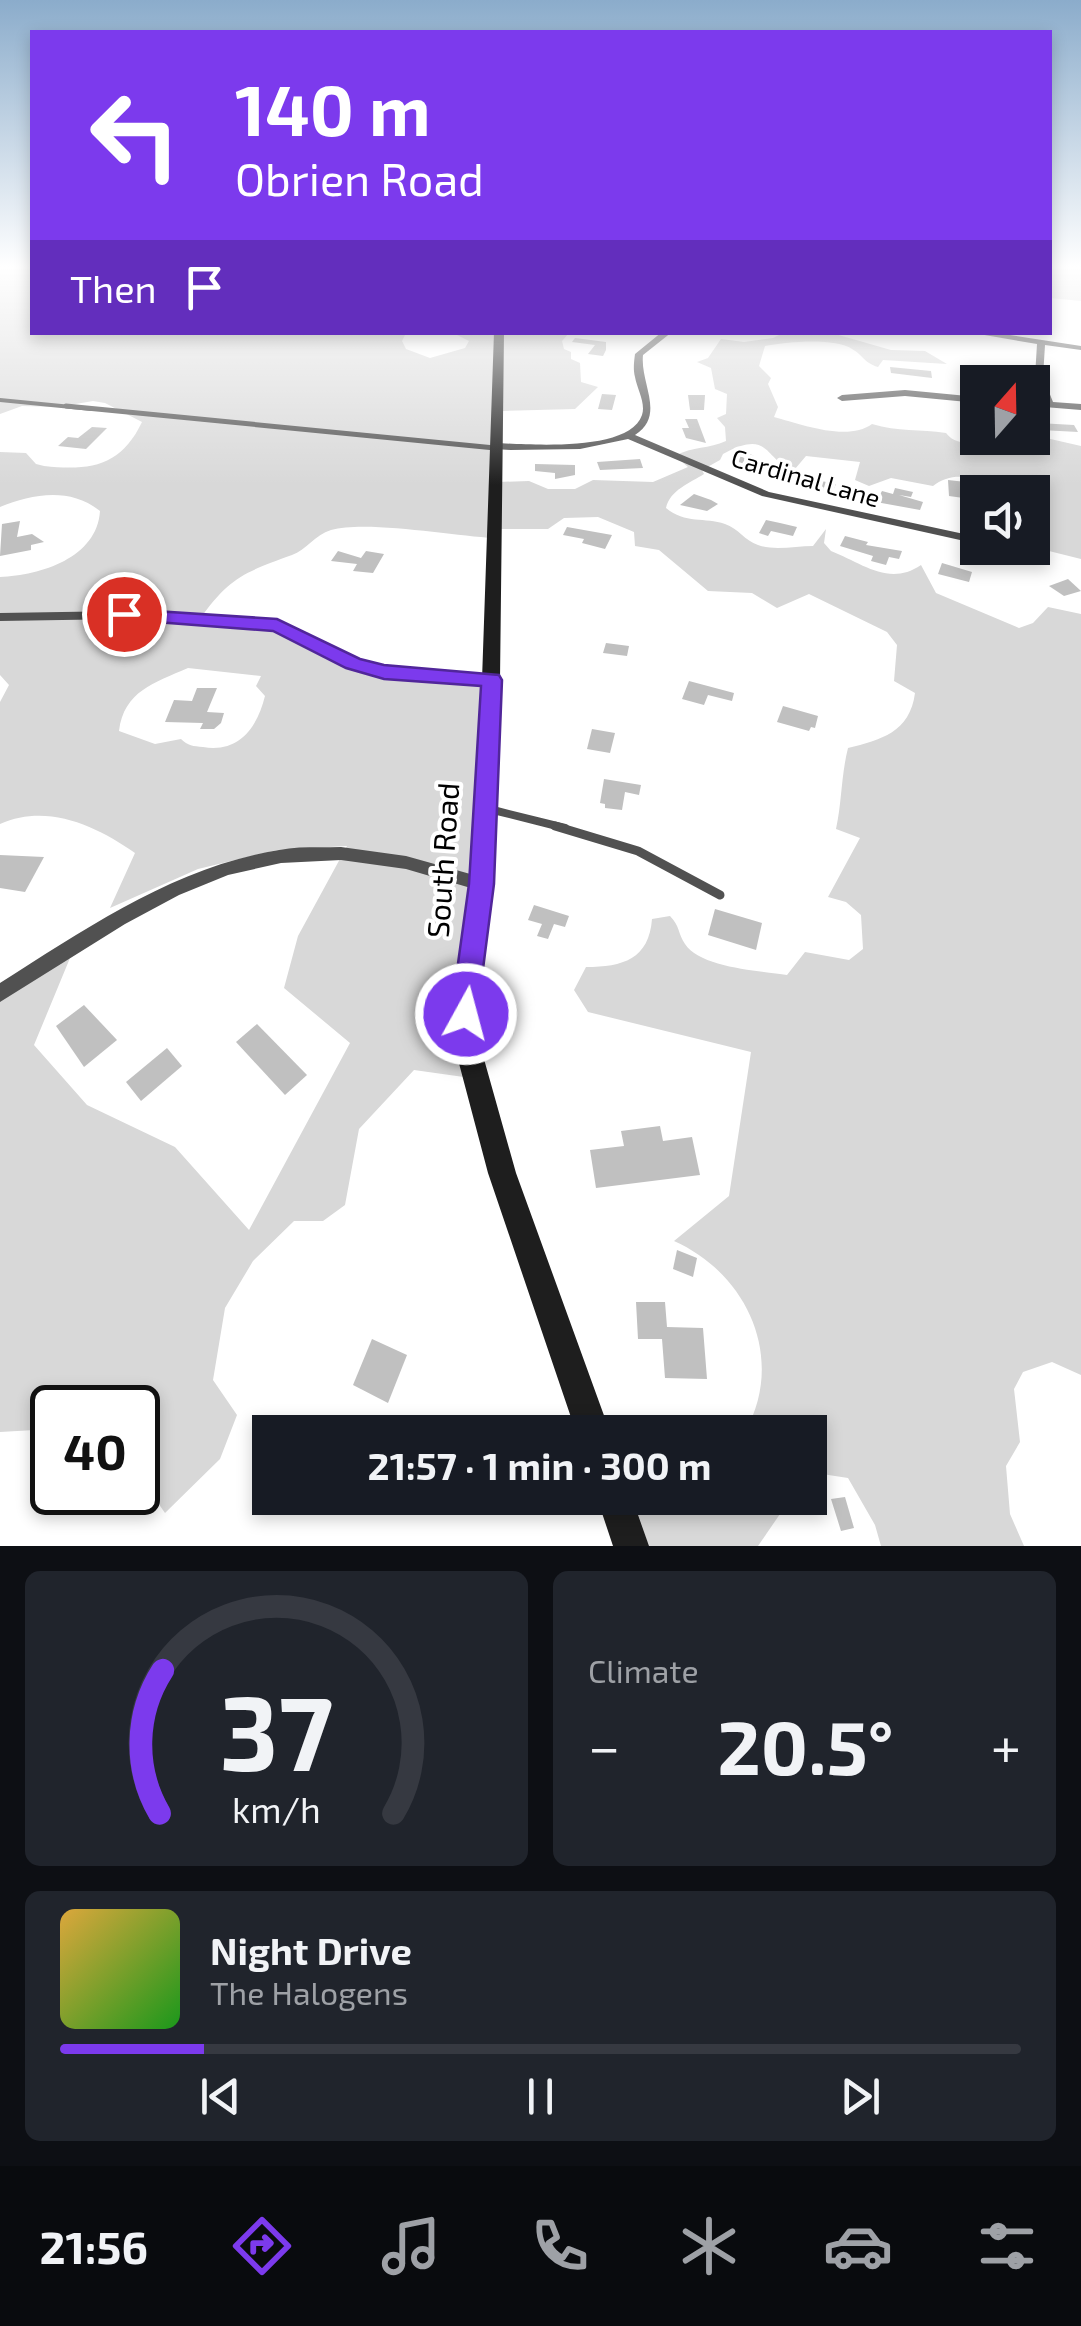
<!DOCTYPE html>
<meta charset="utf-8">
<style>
body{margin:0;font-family:"Exo 2",sans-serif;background:#20242c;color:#f1f3f6;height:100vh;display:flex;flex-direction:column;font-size:38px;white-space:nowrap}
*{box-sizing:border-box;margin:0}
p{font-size:32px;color:#9ea1a6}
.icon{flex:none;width:55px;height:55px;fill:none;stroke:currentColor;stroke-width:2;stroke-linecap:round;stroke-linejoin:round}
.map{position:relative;height:1546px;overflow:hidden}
.sheet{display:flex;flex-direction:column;gap:25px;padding:25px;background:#0d0f14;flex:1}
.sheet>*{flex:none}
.hud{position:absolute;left:30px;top:30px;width:1022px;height:305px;border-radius:0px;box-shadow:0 5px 15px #0003;background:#7c3aed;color:#fff;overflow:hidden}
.needle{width:65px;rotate:20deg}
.buttons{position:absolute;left:960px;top:365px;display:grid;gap:20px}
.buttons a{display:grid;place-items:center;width:90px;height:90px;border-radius:0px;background:#171b24;box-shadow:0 5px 15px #0003;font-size:50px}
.speed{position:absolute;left:30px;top:1385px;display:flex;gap:20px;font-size:50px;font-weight:700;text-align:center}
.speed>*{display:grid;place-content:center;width:130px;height:130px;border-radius:50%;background:#171b24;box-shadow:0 5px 15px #0003;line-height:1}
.speed .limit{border:5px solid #111;border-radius:15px;background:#fff;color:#111}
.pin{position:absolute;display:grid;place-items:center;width:85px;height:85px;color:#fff;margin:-42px;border:5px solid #fff;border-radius:50%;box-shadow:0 2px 10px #0007}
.me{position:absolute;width:110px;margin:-55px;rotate:7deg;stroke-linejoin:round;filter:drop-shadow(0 0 8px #0008)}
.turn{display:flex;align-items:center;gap:35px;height:210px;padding:0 40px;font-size:45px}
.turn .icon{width:130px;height:130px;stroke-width:2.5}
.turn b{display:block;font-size:70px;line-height:85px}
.then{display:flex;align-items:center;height:95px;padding:0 40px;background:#0003;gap:20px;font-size:38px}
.big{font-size:75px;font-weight:700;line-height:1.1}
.sheet .card{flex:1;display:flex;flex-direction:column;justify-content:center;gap:15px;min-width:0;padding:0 35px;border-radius:15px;background:#20242c}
.sheet .dial{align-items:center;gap:0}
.dial svg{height:260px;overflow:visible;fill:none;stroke:#363941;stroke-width:7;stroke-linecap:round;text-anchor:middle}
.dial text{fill:#f1f3f6;stroke:none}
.song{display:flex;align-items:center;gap:30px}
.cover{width:120px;height:120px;border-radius:15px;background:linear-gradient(135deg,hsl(40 70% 55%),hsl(120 70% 35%))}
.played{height:10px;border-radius:5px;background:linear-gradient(90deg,#7c3aed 15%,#363941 15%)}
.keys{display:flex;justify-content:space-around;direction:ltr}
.heat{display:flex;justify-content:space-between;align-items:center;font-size:55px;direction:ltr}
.sheet .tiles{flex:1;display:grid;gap:25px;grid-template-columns:1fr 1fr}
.card:last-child{grid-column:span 2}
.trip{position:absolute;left:252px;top:1415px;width:575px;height:100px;border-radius:0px;background:#171b24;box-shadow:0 5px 15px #0003;font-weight:700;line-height:100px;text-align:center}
.tab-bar{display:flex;height:160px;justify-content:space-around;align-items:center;background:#090b0e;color:#9ea1a6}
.tab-bar .icon{width:70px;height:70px}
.tab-bar .on{color:#7c3aed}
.tab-bar b{font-size:45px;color:#f1f3f6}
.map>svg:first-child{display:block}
.green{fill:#d8d8d8;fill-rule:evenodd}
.building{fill:#c0c0c0}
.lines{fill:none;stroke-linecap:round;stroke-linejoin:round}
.lane-far3{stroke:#515151;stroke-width:4}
.lane-far2{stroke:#515151;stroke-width:5}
.lane-far1{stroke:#515151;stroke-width:8}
.lane{stroke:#515151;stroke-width:9}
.street{fill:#515151;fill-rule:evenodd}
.secondary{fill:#1e1e1e;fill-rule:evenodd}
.route{fill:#7c3aed;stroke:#51269a;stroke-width:2.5}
.labels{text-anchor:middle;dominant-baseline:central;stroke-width:8;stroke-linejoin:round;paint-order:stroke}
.far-street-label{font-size:25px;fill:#000;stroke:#fff}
.street-label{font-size:30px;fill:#000;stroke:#fff}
</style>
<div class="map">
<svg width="1081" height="1546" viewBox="0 0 1081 1546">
<rect width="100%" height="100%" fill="#fff"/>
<g class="green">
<path d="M0,269H32V332L406,333L402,341L406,349L430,358L465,348L469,341L453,333H569L562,341L564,349L571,352V359L580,363L581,382L598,387L575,409L502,411L498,482L529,481L548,489H575L593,480L653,482L688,467L675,456C693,446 709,449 726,441L725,427L717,418L726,414L727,394L715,389L711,368L697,362L708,358L721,339L744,342L773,338L783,333L835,334L891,350L925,351L947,364L883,360L878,367C864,363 863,355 852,349C835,337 785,342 765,346L759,366L771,378L768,384L778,407L774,417C800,424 848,442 872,424C898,432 920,429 946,433C954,444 969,444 982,443L986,438L1033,435L1081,446V559L1033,547L1032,492C1026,492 1014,494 1008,492C985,481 956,467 933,486L891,478L869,486L855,480L860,462L806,456L795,469C763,463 773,427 723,454L720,460L702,470L704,474C690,483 670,490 666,508C685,524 705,517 725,524C738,528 745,541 758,545C774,551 796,546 813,546L826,529L824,543L831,551C862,563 889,587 921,565L936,593L1019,628L1033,623L1048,607L1081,614V1375L1052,1362L1023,1372L1014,1389L1020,1442L1006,1466L1010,1514L1024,1546H881L875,1525L848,1478L822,1474L810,1478V1432H745C786,1359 748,1274 674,1241L729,1196L751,1052L588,1012L574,990L586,967C623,967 649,959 652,919L670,916C680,926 678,934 685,944C700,968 762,971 787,975L805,952L849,960L863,949L861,915L846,902L828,897L860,838L836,829C842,801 841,776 848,748C881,740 910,732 915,693L894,681L897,645L887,632L809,594L777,608L752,593L708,591L659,550L635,546L634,532L598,517L564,518L548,529H496L494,538C453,536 367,520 331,530C315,535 306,550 292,555C243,573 230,577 199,620L288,633L349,667L376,675L491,678L481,874L478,1079L414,1070L359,1129L345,1205L323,1221H294L253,1261L225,1308L213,1380L237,1415L220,1459L165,1513L138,1474V1408H52V1429L0,1432V991L70,958L34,1045L87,1105L175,1147L249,1230L350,1043L284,988L298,936L347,846L277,850L198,869L110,908L135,853C96,826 48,803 0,824V702L9,685L0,675V577C41,575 97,558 100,511C70,487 32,494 0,507V452L26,453L36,464L44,466C91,471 121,466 142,422L105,403L93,401L58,407L22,406L0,414ZM188,668L261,676L256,686L265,696C257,728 239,753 203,747C193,746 188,746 181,739L155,744L119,731C124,691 154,683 188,668Z"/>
<polygon points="1050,269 1081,269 1081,301 1050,298"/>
<polygon points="621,1498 791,1498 758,1546 635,1546"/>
</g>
<g class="building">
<polygon points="575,338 606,342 606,350 603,356 588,354 595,345 572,342"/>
<polygon points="890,367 931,371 932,378 891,373"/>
<polygon points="602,394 616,395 612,410 598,409"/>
<polygon points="688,395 705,395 704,410 690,410"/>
<polygon points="685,419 697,419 706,443 686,438 682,428 689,428"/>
<polygon points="1038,423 1074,425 1078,432 1041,430"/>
<polygon points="92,427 107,428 86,449 58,446 68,437 78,438"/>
<polygon points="746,452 754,456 749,459 762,466 752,471 731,459"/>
<polygon points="640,459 643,468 600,470 597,462"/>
<polygon points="535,464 575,465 575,475 555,479 555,473 535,471"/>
<polygon points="807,478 836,484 832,493 804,486"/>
<polygon points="948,480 966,482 967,490 978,491 978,500 949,496"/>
<polygon points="895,488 913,492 911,497 899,495 923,502 920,510 876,502 882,491 893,494"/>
<polygon points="694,494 711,500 718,504 707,511 680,505"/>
<polygon points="766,520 780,523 797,527 793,536 771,531 768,536 759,533"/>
<polygon points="20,521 17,537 32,534 44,542 31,545 31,550 0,556 2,524"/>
<polygon points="567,527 612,535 605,549 582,543 584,539 563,535"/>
<polygon points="845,536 868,542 866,545 902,551 899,559 889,557 886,565 871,561 873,556 840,546"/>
<polygon points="338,551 361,558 366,551 384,554 373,573 353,571 357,564 331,561"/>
<polygon points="942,563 972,572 969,582 938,574"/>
<polygon points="1068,579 1081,591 1064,596 1049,586"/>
<polygon points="606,643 629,646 627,656 603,653"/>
<polygon points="689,681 734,693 732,701 708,695 704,705 682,699"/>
<polygon points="197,688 217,688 207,712 224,713 221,723 214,729 200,729 203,723 165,722 174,700 192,701"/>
<polygon points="783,706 818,716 815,728 811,727 809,731 777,722"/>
<polygon points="592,729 615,733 610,753 587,749"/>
<polygon points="604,779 641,785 639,795 625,792 622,810 605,808 605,804 600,803"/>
<polygon points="0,855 44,857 25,892 0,888"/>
<polygon points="534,905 569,916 565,927 554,924 548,939 537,936 542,924 528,920"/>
<polygon points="715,909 762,923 756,950 708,935"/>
<polygon points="84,1005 117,1040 84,1067 56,1026"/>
<polygon points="257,1024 307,1075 285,1095 236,1042"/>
<polygon points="167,1048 182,1066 141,1101 126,1082"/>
<polygon points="660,1126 663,1141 692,1137 700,1175 596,1188 590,1150 624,1146 621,1131"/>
<polygon points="677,1250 697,1258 693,1277 673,1269"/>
<polygon points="636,1302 665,1302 667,1327 703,1328 707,1379 665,1378 662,1339 638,1339"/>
<polygon points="372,1339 407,1355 388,1403 353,1385"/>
<polygon points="845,1497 854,1528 841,1531 831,1499"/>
</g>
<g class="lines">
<polyline class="lane-far3" points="0,400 92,409"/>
<polyline class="lane-far2" points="66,406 495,448"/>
<polyline class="lane-far1" points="489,809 565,828"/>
<polyline class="lane" points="555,826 638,851 720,895"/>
<g class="street">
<path d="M662,332H672L643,355C640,384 666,415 635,435L769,492L978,537V544L762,496L628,439L580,449L510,450L495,449L490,446L495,443C527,444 629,453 642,415C646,403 637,389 635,377C633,369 634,362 635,354Z"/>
<polygon points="967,332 991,332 1081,346 1081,350 1045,345 1043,377 1053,402 1081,404 1081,410 1032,406 1032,400 1043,401 1035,377 1037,344"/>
<polygon points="905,390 978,397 978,403 905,396 842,401 837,398 842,395"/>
<polygon points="124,611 277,621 357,661 383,667 491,675 498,680 491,685 383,677 348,667 274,629 124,619 0,621 0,613"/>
<path d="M341,847L406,856L481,877L487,879L489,884L487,889L481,891L406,869L341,860L281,863L228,875L179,895L125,924L0,1002V983C87,928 175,867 279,850C299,846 320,848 341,847Z"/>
</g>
<g class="secondary">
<polygon points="494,332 504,332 500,680 492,884 479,1014 482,1052 516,1173 610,1432 576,1432 488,1173 456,1052 453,1014 470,884 482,680"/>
<polygon points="597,1498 632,1498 649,1546 613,1546"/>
</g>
</g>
<linearGradient id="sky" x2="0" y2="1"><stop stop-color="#8baccb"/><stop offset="0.55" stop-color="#fff"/><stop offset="1" stop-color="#fff" stop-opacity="0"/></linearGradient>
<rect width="1081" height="485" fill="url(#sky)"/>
<polygon class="route" points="124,609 277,619 360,659 384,665 499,675 502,680 494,884 476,1023 466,1027 455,1023 451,1014 469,884 481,686 384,679 346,668 273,631 118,619 118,610"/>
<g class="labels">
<g class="far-street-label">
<text transform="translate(806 477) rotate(16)">Cardinal Lane</text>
</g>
<g class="street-label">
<text transform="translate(442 860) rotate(-86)">South Road</text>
</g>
</g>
</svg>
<div class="buttons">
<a><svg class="needle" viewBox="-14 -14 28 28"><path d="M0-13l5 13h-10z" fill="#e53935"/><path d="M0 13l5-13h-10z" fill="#9ea1a6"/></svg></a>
<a><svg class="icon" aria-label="sound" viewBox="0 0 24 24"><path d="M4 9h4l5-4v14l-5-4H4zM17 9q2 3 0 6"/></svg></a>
</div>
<div class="speed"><div class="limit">40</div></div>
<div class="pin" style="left:124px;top:614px;background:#d93025"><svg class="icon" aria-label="arrive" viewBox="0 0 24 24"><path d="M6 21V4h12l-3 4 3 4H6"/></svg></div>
<svg class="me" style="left:466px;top:1014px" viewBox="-20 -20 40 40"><circle r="17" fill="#7c3aed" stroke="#fff" stroke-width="3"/><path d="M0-11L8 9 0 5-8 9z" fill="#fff"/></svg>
<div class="trip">21:57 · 1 min · 300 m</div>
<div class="hud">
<div class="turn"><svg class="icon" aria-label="left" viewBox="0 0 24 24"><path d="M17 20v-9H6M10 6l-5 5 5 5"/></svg><div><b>140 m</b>Obrien Road</div></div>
<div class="then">Then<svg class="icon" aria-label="arrive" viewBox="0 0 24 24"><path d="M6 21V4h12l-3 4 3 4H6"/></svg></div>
</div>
</div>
<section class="sheet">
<div class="tiles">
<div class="card dial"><svg viewBox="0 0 100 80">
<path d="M14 69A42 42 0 1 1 86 69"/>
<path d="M14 69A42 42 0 0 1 15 25" stroke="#7c3aed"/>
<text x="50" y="56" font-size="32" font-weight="700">37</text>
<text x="50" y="72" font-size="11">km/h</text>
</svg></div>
<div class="card"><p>Climate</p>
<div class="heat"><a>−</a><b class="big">20.5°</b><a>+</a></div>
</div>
<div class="card">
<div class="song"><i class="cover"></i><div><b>Night Drive</b><p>The Halogens</p></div></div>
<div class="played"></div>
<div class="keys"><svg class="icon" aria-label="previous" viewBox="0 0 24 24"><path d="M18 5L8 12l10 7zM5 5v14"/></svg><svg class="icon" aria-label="pause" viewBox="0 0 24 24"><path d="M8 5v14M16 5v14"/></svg><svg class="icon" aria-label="next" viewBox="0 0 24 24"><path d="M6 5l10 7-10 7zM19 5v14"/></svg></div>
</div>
</div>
</section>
<nav class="tab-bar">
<b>21:56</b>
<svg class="icon on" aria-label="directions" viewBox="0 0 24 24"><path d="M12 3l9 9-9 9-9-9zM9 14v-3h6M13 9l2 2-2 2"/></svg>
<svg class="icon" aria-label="music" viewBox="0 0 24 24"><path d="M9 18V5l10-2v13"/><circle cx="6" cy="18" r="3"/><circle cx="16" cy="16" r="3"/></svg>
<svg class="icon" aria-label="phone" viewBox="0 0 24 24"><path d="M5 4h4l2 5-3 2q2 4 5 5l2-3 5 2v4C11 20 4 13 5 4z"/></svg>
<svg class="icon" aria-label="climate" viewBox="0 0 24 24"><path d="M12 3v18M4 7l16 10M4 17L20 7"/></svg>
<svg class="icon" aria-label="car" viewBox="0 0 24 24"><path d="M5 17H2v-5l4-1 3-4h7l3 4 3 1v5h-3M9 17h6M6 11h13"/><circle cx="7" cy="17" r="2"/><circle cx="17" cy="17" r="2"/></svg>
<svg class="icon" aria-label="filters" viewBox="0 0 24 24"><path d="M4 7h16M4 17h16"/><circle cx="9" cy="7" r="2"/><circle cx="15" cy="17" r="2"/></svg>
</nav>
